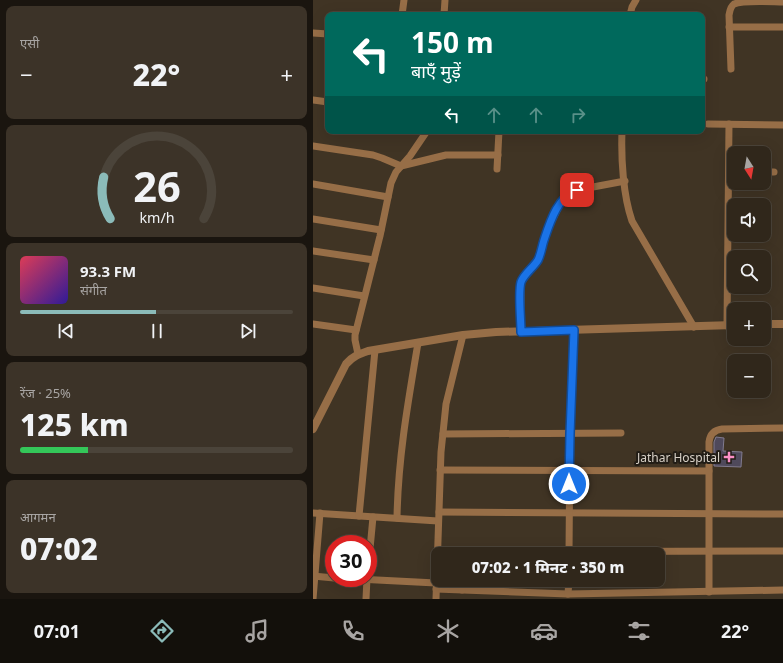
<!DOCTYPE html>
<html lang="hi">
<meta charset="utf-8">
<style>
body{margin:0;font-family:"Noto Sans","Noto Sans Devanagari",sans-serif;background:#3c3328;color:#f1f3f6;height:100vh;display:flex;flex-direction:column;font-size:15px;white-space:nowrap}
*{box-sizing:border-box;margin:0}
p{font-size:13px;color:#a8a5a3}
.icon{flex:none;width:22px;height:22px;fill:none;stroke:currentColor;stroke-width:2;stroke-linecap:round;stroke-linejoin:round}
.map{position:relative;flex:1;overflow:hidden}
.details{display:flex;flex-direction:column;gap:6px;padding:6px;background:#1a150f;width:313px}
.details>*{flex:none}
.top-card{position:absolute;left:12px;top:12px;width:380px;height:122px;border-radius:8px;box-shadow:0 4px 16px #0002,0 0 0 1px #4b443a;background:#00695c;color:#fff;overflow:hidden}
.needle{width:26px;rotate:169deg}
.buttons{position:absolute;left:414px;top:146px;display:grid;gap:8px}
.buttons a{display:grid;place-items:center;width:44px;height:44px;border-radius:8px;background:#30271b;box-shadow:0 4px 16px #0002,0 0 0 1px #4b443a;font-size:20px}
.speed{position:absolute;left:12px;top:535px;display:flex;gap:8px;font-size:20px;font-weight:700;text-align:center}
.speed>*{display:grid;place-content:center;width:52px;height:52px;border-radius:50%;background:#30271b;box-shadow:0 4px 16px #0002,0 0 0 1px #4b443a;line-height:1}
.speed .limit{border:6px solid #d22;background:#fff;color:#111}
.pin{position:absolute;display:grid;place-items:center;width:34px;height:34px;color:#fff;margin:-17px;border-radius:8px;box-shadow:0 2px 6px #0006}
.me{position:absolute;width:44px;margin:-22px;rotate:0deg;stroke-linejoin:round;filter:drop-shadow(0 0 3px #0008)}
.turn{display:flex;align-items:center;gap:14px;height:84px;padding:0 20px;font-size:18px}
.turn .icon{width:52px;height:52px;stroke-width:2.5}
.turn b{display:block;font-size:28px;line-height:34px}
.lanes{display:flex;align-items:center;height:38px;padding:0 20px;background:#0003;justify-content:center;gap:20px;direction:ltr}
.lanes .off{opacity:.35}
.big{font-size:30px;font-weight:800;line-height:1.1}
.details .tile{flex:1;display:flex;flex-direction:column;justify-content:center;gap:6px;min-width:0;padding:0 14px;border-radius:8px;background:#3c3328}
.details .dial{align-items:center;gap:0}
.dial svg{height:104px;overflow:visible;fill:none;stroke:#4b443a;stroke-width:7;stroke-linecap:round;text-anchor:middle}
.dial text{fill:#f1f3f6;stroke:none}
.song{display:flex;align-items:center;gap:12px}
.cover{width:48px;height:48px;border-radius:6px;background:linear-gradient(135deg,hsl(350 70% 55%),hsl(250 70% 35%))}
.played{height:4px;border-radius:2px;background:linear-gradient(90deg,#8bbbb9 50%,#4b443a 50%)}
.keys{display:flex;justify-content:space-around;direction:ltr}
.heat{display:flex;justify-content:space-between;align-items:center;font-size:22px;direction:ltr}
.charge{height:6px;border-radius:3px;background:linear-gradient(90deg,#34c759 25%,#4b443a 0)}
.trip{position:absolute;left:118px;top:547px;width:234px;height:40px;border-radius:8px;background:#30271b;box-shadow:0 4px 16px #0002,0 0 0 1px #4b443a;font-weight:800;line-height:40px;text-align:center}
.dock{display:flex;height:64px;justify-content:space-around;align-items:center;background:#13100b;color:#a8a5a3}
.dock .icon{width:28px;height:28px}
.dock .on{color:#8bbbb9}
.dock b{font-size:18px;color:#f1f3f6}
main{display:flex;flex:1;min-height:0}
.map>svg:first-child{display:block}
.building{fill:#4f495b;stroke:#817b8f}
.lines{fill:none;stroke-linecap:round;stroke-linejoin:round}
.minor{stroke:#976e47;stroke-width:7}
.tertiary{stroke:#976e47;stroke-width:8}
.route-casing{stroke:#114b97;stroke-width:10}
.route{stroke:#1a73e8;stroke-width:7}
.poi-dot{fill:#fb8fc5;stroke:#221d16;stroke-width:1.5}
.labels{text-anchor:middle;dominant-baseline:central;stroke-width:4;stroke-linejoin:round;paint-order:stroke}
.poi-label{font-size:12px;fill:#d8d1c7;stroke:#221d16;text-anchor:end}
</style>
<main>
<section class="details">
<div class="tile"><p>एसी</p>
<div class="heat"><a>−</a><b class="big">22°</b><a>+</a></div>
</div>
<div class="tile dial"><svg viewBox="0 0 100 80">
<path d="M14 69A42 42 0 1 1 86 69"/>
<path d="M14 69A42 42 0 0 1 9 37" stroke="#8bbbb9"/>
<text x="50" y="56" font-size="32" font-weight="700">26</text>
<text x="50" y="72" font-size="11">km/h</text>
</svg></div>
<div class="tile">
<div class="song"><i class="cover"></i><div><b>93.3 FM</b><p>संगीत</p></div></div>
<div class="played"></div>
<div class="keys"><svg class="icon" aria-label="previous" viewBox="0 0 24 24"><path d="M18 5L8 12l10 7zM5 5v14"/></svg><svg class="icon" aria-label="pause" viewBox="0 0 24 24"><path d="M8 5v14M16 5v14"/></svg><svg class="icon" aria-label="next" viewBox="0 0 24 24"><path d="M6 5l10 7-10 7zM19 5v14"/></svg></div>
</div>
<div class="tile"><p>रेंज · 25%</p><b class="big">125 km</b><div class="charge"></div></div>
<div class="tile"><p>आगमन</p><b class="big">07:02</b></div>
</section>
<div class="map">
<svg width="470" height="599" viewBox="0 0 470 599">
<rect width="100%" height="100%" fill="#403424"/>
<polygon class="building" points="403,437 411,438 410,451 429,452 428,467 401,466 401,442"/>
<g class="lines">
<g class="minor">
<polyline points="89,15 91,0"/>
<polyline points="131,15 132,0"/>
<polyline points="317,15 319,7 323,0"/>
<polyline points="416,27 470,27"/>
<polyline points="0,33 15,34"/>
<path d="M418,69L416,15C417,11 417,7 421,4C430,0 460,2 470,2"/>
<polyline points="389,79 391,79"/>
<polyline points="0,100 15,102"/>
<polyline points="395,124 470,125"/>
<path d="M309,131C308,158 310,195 319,221L381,327"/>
<polyline points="0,146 60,155 69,158 88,166 133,155 185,155"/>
<polyline points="184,169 186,131"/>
<polyline points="451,172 461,172"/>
<polyline points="0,184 75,197"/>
<polyline points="0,219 68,230"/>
<polyline points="0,251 61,260"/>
<polyline points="0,288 51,296"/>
<polyline points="0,324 43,330"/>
<polyline points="414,326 416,124"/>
<polyline points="208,332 208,282 225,260 236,227 249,200 258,192 264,190 312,181"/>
<polyline points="45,354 42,340 42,335 67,236 78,183 83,172 97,156 114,131"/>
<polyline points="130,434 308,433"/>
<polyline points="127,470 396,471"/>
<polyline points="126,512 470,514"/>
<polyline points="0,513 125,521"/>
<polyline points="46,516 62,350"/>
<path d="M84,518C85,458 95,402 105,343"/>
<polyline points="124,552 470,551"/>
<polyline points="256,554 257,433 261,330"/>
<polyline points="55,570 60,517"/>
<polyline points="0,576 21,578"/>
<polyline points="25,578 123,583"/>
<polyline points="123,589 255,594 470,590"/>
<polyline points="149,590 149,580"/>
<path d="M396,592V442C397,434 401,430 409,429L470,428"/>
<polyline points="255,594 256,580"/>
<polyline points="0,599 7,513"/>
<polyline points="53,599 54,578"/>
<polyline points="123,599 128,452 133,404 150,335"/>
</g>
<g class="tertiary">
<polyline points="451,324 470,324"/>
<path d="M0,429L33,364C40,356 46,354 55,351L150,335L183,332L421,325"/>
</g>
</g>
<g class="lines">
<g class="route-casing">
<path id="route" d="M256,484L257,434L261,330L208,332C208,320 205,292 208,282C211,274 220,268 225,260C228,254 229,246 231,240C237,222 245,196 264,190"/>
</g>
<use href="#route" class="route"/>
</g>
<path class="poi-dot" d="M414 451h4v4h4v4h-4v4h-4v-4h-4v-4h4z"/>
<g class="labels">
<g class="poi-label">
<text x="407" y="457">Jathar Hospital</text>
</g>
</g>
</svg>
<div class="buttons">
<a><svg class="needle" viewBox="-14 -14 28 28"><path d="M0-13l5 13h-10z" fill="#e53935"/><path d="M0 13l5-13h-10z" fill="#a8a5a3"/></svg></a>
<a><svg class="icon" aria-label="sound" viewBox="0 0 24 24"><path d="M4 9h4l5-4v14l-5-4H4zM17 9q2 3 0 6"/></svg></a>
<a><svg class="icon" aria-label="search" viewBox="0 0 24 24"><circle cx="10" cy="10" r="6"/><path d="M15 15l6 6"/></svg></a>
<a>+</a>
<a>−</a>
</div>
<div class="speed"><div class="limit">30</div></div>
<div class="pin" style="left:264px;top:190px;background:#d93025"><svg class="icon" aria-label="arrive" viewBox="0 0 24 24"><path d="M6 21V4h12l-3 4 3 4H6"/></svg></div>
<svg class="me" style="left:256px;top:484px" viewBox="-20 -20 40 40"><circle r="17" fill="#1a73e8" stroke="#fff" stroke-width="3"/><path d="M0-11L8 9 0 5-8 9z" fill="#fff"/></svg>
<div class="trip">07:02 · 1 मिनट · 350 m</div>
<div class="top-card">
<div class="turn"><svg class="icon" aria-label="left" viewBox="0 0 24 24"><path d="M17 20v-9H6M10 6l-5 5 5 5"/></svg><div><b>150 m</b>बाएँ मुड़ें</div></div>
<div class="lanes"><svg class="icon" aria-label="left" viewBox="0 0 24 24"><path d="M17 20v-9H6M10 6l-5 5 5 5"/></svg><svg class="icon off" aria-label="ahead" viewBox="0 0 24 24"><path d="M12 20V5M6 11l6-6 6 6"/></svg><svg class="icon off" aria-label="ahead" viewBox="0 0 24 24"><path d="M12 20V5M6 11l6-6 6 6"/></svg><svg class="icon off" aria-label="right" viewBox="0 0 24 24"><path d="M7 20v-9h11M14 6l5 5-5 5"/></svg></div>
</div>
</div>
</main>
<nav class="dock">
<b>07:01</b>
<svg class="icon on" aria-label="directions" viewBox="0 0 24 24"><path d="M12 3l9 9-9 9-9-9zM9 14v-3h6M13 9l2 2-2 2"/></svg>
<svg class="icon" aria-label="music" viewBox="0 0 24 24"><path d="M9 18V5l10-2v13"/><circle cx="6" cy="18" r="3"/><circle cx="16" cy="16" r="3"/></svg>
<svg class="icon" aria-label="phone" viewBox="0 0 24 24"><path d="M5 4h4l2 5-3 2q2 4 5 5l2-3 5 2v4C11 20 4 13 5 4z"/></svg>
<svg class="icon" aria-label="climate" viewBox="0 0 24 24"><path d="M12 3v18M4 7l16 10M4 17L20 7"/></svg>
<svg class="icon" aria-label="car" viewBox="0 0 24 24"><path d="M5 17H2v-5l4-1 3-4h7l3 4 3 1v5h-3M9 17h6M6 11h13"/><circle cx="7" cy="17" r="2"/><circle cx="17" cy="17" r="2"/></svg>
<svg class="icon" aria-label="filters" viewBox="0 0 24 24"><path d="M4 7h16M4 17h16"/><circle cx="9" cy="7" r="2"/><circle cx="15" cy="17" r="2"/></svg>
<b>22°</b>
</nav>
